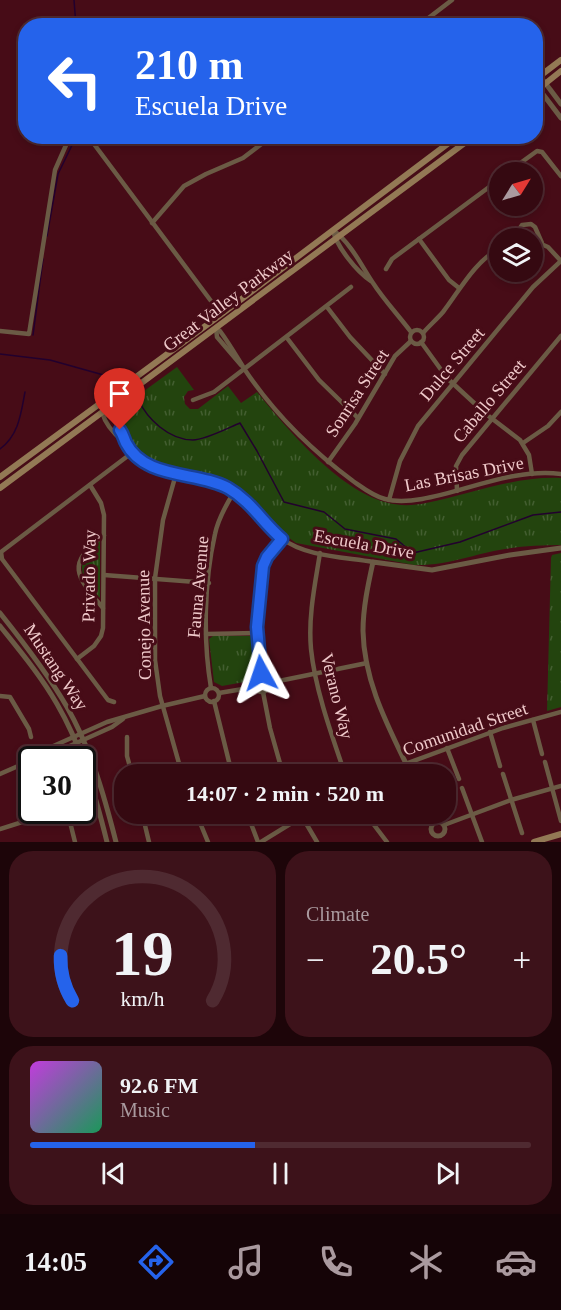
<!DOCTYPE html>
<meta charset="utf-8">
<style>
body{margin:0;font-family:Georgia,serif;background:#3d121a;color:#f1f3f6;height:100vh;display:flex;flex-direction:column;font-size:22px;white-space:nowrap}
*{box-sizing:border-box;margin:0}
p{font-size:20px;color:#aa9a9f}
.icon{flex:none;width:33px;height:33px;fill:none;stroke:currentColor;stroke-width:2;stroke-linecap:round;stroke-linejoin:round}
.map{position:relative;height:842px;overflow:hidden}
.details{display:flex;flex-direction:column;gap:9px;padding:9px;background:#1d0509;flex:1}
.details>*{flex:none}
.top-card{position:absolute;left:18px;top:18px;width:525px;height:126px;border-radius:24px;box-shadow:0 3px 9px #0003,0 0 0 2px #4f2a31;background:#2563eb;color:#fff;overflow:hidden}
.needle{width:39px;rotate:53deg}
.tools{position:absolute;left:489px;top:162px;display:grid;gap:12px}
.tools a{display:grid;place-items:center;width:54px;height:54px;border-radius:50%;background:#350911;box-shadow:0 3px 9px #0003,0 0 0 2px #4f2a31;font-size:30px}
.speed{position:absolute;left:18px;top:746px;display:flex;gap:12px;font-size:30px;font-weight:700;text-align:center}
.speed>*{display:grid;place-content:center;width:78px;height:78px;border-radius:50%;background:#350911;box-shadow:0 3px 9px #0003,0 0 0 2px #4f2a31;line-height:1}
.speed .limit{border:3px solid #111;border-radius:9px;background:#fff;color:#111}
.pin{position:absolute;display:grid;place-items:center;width:51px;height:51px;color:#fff;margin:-62px -26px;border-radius:50% 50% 50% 0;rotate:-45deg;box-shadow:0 0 6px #0007}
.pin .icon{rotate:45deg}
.me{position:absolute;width:66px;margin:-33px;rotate:355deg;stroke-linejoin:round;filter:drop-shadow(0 0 4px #0008)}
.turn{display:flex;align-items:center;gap:21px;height:126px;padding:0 18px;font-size:27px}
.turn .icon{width:78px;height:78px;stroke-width:2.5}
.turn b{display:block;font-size:42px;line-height:51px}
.big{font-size:45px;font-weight:600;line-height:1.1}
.details .widget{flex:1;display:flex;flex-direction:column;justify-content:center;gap:9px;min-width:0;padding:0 21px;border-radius:24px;background:#3d121a}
.details .dial{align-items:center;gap:0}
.dial svg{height:156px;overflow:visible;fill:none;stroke:#4f2a31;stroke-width:7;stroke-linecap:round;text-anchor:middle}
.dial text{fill:#f1f3f6;stroke:none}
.song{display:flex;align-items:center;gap:18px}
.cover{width:72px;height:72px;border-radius:9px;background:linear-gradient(135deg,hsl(290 70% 55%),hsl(150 70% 35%))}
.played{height:6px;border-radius:3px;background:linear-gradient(90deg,#2563eb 45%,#4f2a31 45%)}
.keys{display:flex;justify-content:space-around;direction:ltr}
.heat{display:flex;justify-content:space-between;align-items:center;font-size:33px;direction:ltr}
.details .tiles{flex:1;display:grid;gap:9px;grid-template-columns:1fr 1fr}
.widget:last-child{grid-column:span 2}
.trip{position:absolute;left:114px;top:764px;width:342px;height:60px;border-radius:24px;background:#350911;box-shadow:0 3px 9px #0003,0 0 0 2px #4f2a31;font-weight:600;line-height:60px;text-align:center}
.menu{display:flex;height:96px;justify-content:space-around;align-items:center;background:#150407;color:#aa9a9f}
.menu .icon{width:42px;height:42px}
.menu .selected{color:#2563eb}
.menu b{font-size:27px;color:#f1f3f6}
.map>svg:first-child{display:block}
.park{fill:url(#park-tufts)}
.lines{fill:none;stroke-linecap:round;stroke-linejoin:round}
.stream{stroke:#22002e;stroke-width:1.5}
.minor{stroke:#6b5b45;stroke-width:4.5}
.tertiary{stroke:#6b5b45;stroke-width:5}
.secondary{stroke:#937955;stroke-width:6}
.route-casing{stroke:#184099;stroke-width:15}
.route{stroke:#2563eb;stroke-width:10}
.labels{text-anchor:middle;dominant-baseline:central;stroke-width:6;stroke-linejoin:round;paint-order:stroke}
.street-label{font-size:18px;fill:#efc9ca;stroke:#470c17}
</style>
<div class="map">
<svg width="561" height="842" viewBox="0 0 561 842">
<defs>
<pattern id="park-tufts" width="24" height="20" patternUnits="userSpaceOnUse" patternTransform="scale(1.5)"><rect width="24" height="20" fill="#23440e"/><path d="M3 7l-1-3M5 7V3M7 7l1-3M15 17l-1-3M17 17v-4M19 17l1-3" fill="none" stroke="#435e30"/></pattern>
</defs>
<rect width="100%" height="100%" fill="#470c17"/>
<g class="park">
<path d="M177,367L194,390L188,391L184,397L185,404L190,409H198L228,386L241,403L257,392C287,429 338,489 385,502C398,506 412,506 426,503C471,494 514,476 561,478V545C543,545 523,546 505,549C473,554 448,566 414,565L296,543L278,530L258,505L241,490L212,477L185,472L161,464L140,453L111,415Z"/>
<path d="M100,540V598C77,575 75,561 100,540Z"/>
<polygon points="561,553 561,707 547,711 551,558 552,555"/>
<polygon points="213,636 252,636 254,638 256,672 250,681 222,686 214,682 209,639"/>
</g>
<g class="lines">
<g class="stream">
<polyline points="74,0 76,26"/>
<polyline points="47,236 58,174 75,139"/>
<polyline points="33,335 43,259"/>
<polyline points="0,354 50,360 125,381"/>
<path d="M138,399C147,419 169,440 193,440C205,440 228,428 240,423L257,451L284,502L324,512L345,529L396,539L413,553L460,542L533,515L561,512"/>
<path d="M0,449C19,435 21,413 25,392"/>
</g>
<g class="minor">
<polyline points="418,26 452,0"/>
<polyline points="88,136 211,301"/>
<polyline points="508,172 537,151 542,152 561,176"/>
<polyline points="152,223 184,186 206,174 243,158 272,136"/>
<path d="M333,230C351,243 361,265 373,283C384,300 399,316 411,332"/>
<path d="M333,230C336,246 357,272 371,281"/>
<polyline points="513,238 522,225 531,224 535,227 542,243"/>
<polyline points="526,238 527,238"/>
<polyline points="419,239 449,280 459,288"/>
<polyline points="532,240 548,247 561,261"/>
<polyline points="386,269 392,259 500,179"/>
<polyline points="327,307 350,337 385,374"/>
<path d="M216,328L220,331C229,343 237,357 245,370C274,413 311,450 353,481C363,488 373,496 385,499C396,502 410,501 422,499C467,491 514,468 561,474"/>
<polyline points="216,328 217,337 241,365"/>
<circle cx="417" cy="337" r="7"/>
<polyline points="0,331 29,334 55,170 70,136"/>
<path d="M423,333C429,326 437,319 443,312C460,290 474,262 500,248"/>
<polyline points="287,338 319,380 358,418"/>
<polyline points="421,342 447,378 486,414 520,440 529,455 532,474"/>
<polyline points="193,400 214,392 351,287"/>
<path d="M102,412C105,423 114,434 123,441C133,448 139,459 150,465C174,477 201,474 224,486C234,491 243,497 251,504C261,515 269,529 281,538C306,557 344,557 373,562"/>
<path d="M102,412C113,416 123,430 124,441"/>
<polyline points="523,443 548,426 561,412"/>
<polyline points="328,462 355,424 395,356 411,341"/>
<polyline points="176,474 163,520 155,578 155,660 160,696 182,774"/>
<polyline points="457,491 456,466 462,455 561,336"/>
<polyline points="389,500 400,461 418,426 533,287 561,261"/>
<path d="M320,553C315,584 308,617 311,649C315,689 332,736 345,774"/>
<polyline points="104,575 209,583"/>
<path d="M103,608C75,575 66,564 104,535"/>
<polyline points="206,634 258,633"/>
<polyline points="77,659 94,646 101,636 103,628 104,515 101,503 90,485"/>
<circle cx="262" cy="685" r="7"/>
<polyline points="261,678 257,627 263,566 267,557 281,539"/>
<polyline points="269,683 367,663"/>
<path d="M211,688C203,640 204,582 215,534C218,519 226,505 234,492"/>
<circle cx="212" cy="695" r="7"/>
<polyline points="263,692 270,728 283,774"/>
<polyline points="219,693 255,687"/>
<polyline points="0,696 10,697 29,729 31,737"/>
<polyline points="214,701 232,774"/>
<polyline points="114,702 108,700 2,559 1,552 133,452"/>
<polyline points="533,720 542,754"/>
<polyline points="490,732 500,766"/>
<polyline points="127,737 127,756 132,774"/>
<polyline points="447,748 459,779"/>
<polyline points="33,759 40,752 107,722 162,706 205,696"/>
<polyline points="36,759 43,758 112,727 123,719"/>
<polyline points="545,762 561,821"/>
<polyline points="0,774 32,760"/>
<polyline points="378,774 503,728 561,712"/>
<polyline points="503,774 522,833"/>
<polyline points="462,788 482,842"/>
<polyline points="67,810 75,842"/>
<polyline points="142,813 149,842"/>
<polyline points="196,813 208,842"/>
<polyline points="247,813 258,842"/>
<polyline points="300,813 317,842"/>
<polyline points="365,813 387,842"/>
<polyline points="444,825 511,800 561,786"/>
<polyline points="0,829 60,810"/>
<polyline points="261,842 308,813"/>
</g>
<g class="tertiary">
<polyline points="540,76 561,104"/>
<polyline points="536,85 561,118"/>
<path d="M0,613C24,643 48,674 67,707C91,749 104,795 116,842"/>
<path d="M0,626C20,651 41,676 57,704C82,747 95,794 107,842"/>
<path d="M411,774C389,728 364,683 363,631C363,608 368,585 373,562L432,570L510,555L561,548"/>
<polyline points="430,813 434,822"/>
<circle cx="438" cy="829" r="7"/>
</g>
<g class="secondary">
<polyline points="536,79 561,60"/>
<polyline points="536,91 561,71"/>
<polyline points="0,477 219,316 458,136"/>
<polyline points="0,488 474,136"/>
<polyline points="534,842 561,834"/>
</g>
</g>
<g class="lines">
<g class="route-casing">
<path id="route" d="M120,430C123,434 124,439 126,443C145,480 197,471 228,488C252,502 262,522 282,539L267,557L263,566L257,627L261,673"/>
</g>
<use href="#route" class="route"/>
</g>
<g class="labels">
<g class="street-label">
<text transform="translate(228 300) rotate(-37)">Great Valley Parkway</text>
<text transform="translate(452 364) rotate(-50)">Dulce Street</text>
<text transform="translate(357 393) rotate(-57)">Sonrisa Street</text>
<text transform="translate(489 401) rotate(-50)">Caballo Street</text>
<text transform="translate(464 474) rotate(-11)">Las Brisas Drive</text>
<text transform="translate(364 544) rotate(10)">Escuela Drive</text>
<text transform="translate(89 576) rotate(-89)">Privado Way</text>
<text transform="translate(198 587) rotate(-85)">Fauna Avenue</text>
<text transform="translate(144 625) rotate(-91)">Conejo Avenue</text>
<text transform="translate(56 667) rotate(56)">Mustang Way</text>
<text transform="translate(337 696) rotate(76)">Verano Way</text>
<text transform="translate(465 729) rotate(-19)">Comunidad Street</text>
</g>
</g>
</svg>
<div class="tools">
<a><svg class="needle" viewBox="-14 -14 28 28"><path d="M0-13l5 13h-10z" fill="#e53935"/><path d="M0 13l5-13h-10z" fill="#aa9a9f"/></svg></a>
<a><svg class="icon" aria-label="layers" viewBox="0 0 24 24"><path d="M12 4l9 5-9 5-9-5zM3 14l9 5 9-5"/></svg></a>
</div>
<div class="speed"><div class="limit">30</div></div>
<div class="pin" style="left:120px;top:430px;background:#d93025"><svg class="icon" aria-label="arrive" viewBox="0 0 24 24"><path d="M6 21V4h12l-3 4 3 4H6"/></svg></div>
<svg class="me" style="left:261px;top:673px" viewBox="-20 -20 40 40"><path d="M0-17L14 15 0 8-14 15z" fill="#2563eb" stroke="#fff" stroke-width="4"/></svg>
<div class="trip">14:07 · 2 min · 520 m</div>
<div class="top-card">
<div class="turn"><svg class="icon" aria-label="left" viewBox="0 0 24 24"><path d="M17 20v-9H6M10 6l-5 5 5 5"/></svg><div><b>210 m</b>Escuela Drive</div></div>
</div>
</div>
<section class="details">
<div class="tiles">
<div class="widget dial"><svg viewBox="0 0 100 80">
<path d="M14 69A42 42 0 1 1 86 69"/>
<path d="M14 69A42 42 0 0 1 8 46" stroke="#2563eb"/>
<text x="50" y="56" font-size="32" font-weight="700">19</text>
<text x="50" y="72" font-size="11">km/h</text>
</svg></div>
<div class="widget"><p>Climate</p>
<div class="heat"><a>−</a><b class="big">20.5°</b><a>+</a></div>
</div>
<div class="widget">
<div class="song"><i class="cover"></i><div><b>92.6 FM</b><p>Music</p></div></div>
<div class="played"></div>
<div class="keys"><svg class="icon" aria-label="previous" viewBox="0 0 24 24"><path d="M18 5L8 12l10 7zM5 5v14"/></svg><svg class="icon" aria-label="pause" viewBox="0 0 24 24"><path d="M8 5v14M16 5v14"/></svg><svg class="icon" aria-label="next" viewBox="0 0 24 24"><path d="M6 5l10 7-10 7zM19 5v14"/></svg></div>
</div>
</div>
</section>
<nav class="menu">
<b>14:05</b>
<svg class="icon selected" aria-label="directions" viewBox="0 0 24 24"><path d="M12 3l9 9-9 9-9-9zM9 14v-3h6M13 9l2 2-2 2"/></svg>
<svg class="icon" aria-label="music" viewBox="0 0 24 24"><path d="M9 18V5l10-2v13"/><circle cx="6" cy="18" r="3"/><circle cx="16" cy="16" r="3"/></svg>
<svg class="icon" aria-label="phone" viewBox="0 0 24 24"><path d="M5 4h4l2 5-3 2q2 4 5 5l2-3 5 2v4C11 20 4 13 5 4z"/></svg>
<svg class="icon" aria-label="climate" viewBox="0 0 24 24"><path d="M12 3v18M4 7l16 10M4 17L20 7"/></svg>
<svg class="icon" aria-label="car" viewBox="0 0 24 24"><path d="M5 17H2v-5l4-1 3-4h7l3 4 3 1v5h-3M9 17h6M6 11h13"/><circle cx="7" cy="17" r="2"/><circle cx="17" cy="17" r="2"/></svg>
</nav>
